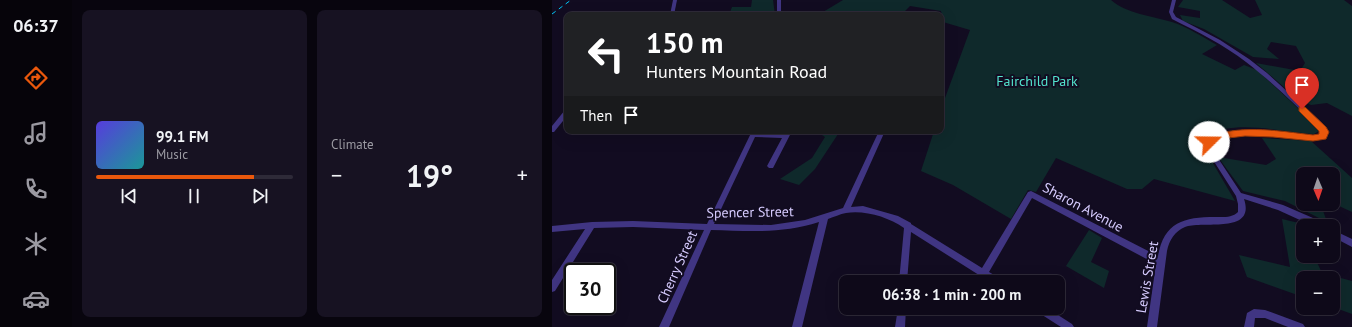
<!DOCTYPE html>
<meta charset="utf-8">
<style>
body{margin:0;font-family:"PT Sans",sans-serif;background:#171222;color:#f1f3f6;height:100vh;display:flex;flex-direction:column;font-size:15px;white-space:nowrap}
*{box-sizing:border-box;margin:0}
p{font-size:13px;color:#9b9aa2}
.icon{flex:none;width:22px;height:22px;fill:none;stroke:currentColor;stroke-width:2;stroke-linecap:round;stroke-linejoin:round}
.map{position:relative;flex:1;overflow:hidden}
.side{display:flex;flex-direction:column;gap:10px;padding:10px;background:#08050e;width:480px}
.side>*{flex:none}
.hud{position:absolute;left:12px;top:12px;width:380px;height:122px;border-radius:8px;box-shadow:0 4px 16px #0002,0 0 0 1px #2e2a38;background:#202124;color:#fff;overflow:hidden}
.needle{width:26px;rotate:178deg}
.fabs{position:absolute;left:744px;top:167px;display:grid;gap:8px}
.fabs a{display:grid;place-items:center;width:44px;height:44px;border-radius:8px;background:#0e0919;box-shadow:0 4px 16px #0002,0 0 0 1px #2e2a38;font-size:20px}
.speed{position:absolute;left:12px;top:263px;display:flex;gap:8px;font-size:20px;font-weight:700;text-align:center}
.speed>*{display:grid;place-content:center;width:52px;height:52px;border-radius:50%;background:#0e0919;box-shadow:0 4px 16px #0002,0 0 0 1px #2e2a38;line-height:1}
.speed .limit{border:2px solid #111;border-radius:6px;background:#fff;color:#111}
.pin{position:absolute;display:grid;place-items:center;width:34px;height:34px;color:#fff;margin:-41px -17px;border-radius:50% 50% 50% 0;rotate:-45deg;box-shadow:0 0 4px #0007}
.pin .icon{rotate:45deg}
.me{position:absolute;width:44px;margin:-22px;rotate:68deg;stroke-linejoin:round;filter:drop-shadow(0 0 3px #0008)}
.turn{display:flex;align-items:center;gap:14px;height:84px;padding:0 16px;font-size:18px}
.turn .icon{width:52px;height:52px;stroke-width:2.5}
.turn b{display:block;font-size:28px;line-height:34px}
.then{display:flex;align-items:center;height:38px;padding:0 16px;background:#0003;gap:8px;font-size:15px}
.big{font-size:30px;font-weight:700;line-height:1.1}
.side .card{flex:1;display:flex;flex-direction:column;justify-content:center;gap:6px;min-width:0;padding:0 14px;border-radius:8px;background:#171222}
.song{display:flex;align-items:center;gap:12px}
.cover{width:48px;height:48px;border-radius:6px;background:linear-gradient(135deg,hsl(250 70% 55%),hsl(180 70% 35%))}
.played{height:4px;border-radius:2px;background:linear-gradient(90deg,#ea580c 80%,#2e2a38 80%)}
.keys{display:flex;justify-content:space-around;direction:ltr}
.heat{display:flex;justify-content:space-between;align-items:center;font-size:22px;direction:ltr}
.side .tiles{flex:1;display:grid;gap:10px;grid-template-columns:repeat(2,1fr)}
.trip{position:absolute;left:287px;top:275px;width:226px;height:40px;border-radius:8px;background:#0e0919;box-shadow:0 4px 16px #0002,0 0 0 1px #2e2a38;font-weight:700;line-height:40px;text-align:center}
main{display:flex;flex:1;min-height:0}
.menu{display:flex;flex-direction:column;width:72px;justify-content:space-around;align-items:center;background:#06040a;color:#9b9aa2}
.menu .icon{width:28px;height:28px}
.menu .active{color:#ea580c}
.menu b{font-size:18px;color:#f1f3f6}
.map>svg:first-child{display:block}
.green{fill:#0f292b;fill-rule:evenodd}
.lines{fill:none;stroke-linecap:round;stroke-linejoin:round}
.street{fill:#403582;fill-rule:evenodd}
.rail{stroke:#00c6f7;stroke-width:1;stroke-dasharray:4.5 4;stroke-linecap:butt}
.route{fill:#ea580c;stroke:#983908}
.labels{text-anchor:middle;dominant-baseline:central;stroke-width:4;stroke-linejoin:round;paint-order:stroke}
.park-label{font-size:14px;fill:#53e4ce;stroke:#120c21}
.street-label{font-size:14px;fill:#d7ccff;stroke:#120c21}
</style>
<main>
<nav class="menu">
<b>06:37</b>
<svg class="icon active" aria-label="directions" viewBox="0 0 24 24"><path d="M12 3l9 9-9 9-9-9zM9 14v-3h6M13 9l2 2-2 2"/></svg>
<svg class="icon" aria-label="music" viewBox="0 0 24 24"><path d="M9 18V5l10-2v13"/><circle cx="6" cy="18" r="3"/><circle cx="16" cy="16" r="3"/></svg>
<svg class="icon" aria-label="phone" viewBox="0 0 24 24"><path d="M5 4h4l2 5-3 2q2 4 5 5l2-3 5 2v4C11 20 4 13 5 4z"/></svg>
<svg class="icon" aria-label="climate" viewBox="0 0 24 24"><path d="M12 3v18M4 7l16 10M4 17L20 7"/></svg>
<svg class="icon" aria-label="car" viewBox="0 0 24 24"><path d="M5 17H2v-5l4-1 3-4h7l3 4 3 1v5h-3M9 17h6M6 11h13"/><circle cx="7" cy="17" r="2"/><circle cx="17" cy="17" r="2"/></svg>
</nav>
<section class="side">
<div class="tiles">
<div class="card">
<div class="song"><i class="cover"></i><div><b>99.1 FM</b><p>Music</p></div></div>
<div class="played"></div>
<div class="keys"><svg class="icon" aria-label="previous" viewBox="0 0 24 24"><path d="M18 5L8 12l10 7zM5 5v14"/></svg><svg class="icon" aria-label="pause" viewBox="0 0 24 24"><path d="M8 5v14M16 5v14"/></svg><svg class="icon" aria-label="next" viewBox="0 0 24 24"><path d="M6 5l10 7-10 7zM19 5v14"/></svg></div>
</div>
<div class="card"><p>Climate</p>
<div class="heat"><a>−</a><b class="big">19°</b><a>+</a></div>
</div>
</div>
</section>
<div class="map">
<svg width="800" height="327" viewBox="0 0 800 327">
<rect width="100%" height="100%" fill="#120c21"/>
<g class="green">
<polygon points="200,0 221,0 223,15 177,15 180,7 199,7"/>
<path d="M291,0H559C575,14 600,16 620,22C635,27 651,37 665,45L650,54L683,70L692,65L705,70L763,124L767,131L762,134C730,132 682,119 654,136L651,142V146L683,201L602,179L590,189H575L504,158L484,192L476,190L459,219L401,185L369,171L382,131H389V109L418,30L391,22L389,11L358,6L349,15H266Z"/>
<polygon points="631,0 670,0 698,18 710,15 703,0 792,0 800,6 800,116 775,103 759,105 747,100 704,63 748,71 753,63 744,46 719,42 715,49 727,59 701,57 652,29 631,21 628,15 648,18 648,11 626,7"/>
<polygon points="264,131 288,131 263,169 247,185 228,179 260,158 273,137"/>
<path d="M710,138L759,141L800,178V212L787,206L769,205L775,222L733,201L691,191L666,157L714,165L724,159ZM751,174H781V204H751Z"/>
<polygon points="730,219 747,223 751,232 751,256 762,256 770,273 800,281 800,314 781,307 781,278 751,278 751,297 695,277 687,255 738,267"/>
<polygon points="537,230 550,238 539,262 557,271 552,288 514,266"/>
</g>
<g class="lines">
<g class="street">
<polygon points="121,0 125,0 122,15 118,15"/>
<rect x="225" y="0" width="4" height="15"/>
<path d="M620,0H624L621,12L624,17L668,40L697,59L715,73L770,123L775,135L771,140H769C737,140 691,127 662,142L660,149L689,193L731,205L761,218L771,224L772,226H761L726,210L692,199C704,235 650,220 633,227C623,231 617,240 615,251L605,327H595L604,264L480,198L437,272L449,279L450,282H438L359,232L355,282H347L352,228C336,217 313,210 294,213C288,214 282,217 276,219L250,327H240L267,222C230,234 197,231 159,230L117,327H107L152,230L81,227L42,228L3,291L0,292V280L33,229L0,232V226L40,222L81,221L155,224L200,131H206L205,133L232,134L234,131H240L221,168H217L215,166L230,138L203,137L162,224L219,225L253,220L291,208L327,131H333L299,207L311,206L346,216L359,223V224L430,268L476,192L479,191L606,256C612,222 632,217 663,217C671,217 680,218 686,212V204L684,196L654,149L656,139C660,137 664,134 668,133C694,126 737,133 765,136L768,134L765,126C742,104 720,82 694,62C672,45 646,32 620,19L617,12Z"/>
<polygon points="13,110 15,110 15,116 2,132 0,132 0,126"/>
<polygon points="781,230 800,239 800,247 781,237"/>
<polygon points="346,308 354,308 353,327 343,327"/>
<polygon points="483,308 495,308 520,324 522,327 509,327 484,311"/>
<polygon points="702,309 713,310 751,324 753,327 736,327 713,318 703,318 702,327 692,327 695,313"/>
</g>
<polyline class="rail" points="0,14 19,0"/>
</g>
<path class="route" d="M750,106L753,107L774,127L777,132L774,139L761,141L721,137L693,136L668,139L657,145L653,142L658,136L661,135C693,125 728,131 761,135L767,134V131L747,111V107Z"/>
<g class="labels">
<g class="park-label">
<text x="485" y="81">Fairchild Park</text>
</g>
<g class="street-label">
<text transform="translate(531 207) rotate(28)">Sharon Avenue</text>
<text transform="translate(198 212) rotate(-1)">Spencer Street</text>
<text transform="translate(125 267) rotate(-66)">Cherry Street</text>
<text transform="translate(595 277) rotate(-80)">Lewis Street</text>
</g>
</g>
</svg>
<div class="fabs">
<a><svg class="needle" viewBox="-14 -14 28 28"><path d="M0-13l5 13h-10z" fill="#e53935"/><path d="M0 13l5-13h-10z" fill="#9b9aa2"/></svg></a>
<a>+</a>
<a>−</a>
</div>
<div class="speed"><div class="limit">30</div></div>
<div class="pin" style="left:750px;top:109px;background:#d93025"><svg class="icon" aria-label="arrive" viewBox="0 0 24 24"><path d="M6 21V4h12l-3 4 3 4H6"/></svg></div>
<svg class="me" style="left:657px;top:142px" viewBox="-20 -20 40 40"><circle r="19" fill="#fff"/><path d="M0-13L10 11 0 6-10 11z" fill="#ea580c"/></svg>
<div class="trip">06:38 · 1 min · 200 m</div>
<div class="hud">
<div class="turn"><svg class="icon" aria-label="left" viewBox="0 0 24 24"><path d="M17 20v-9H6M10 6l-5 5 5 5"/></svg><div><b>150 m</b>Hunters Mountain Road</div></div>
<div class="then">Then<svg class="icon" aria-label="arrive" viewBox="0 0 24 24"><path d="M6 21V4h12l-3 4 3 4H6"/></svg></div>
</div>
</div>
</main>
